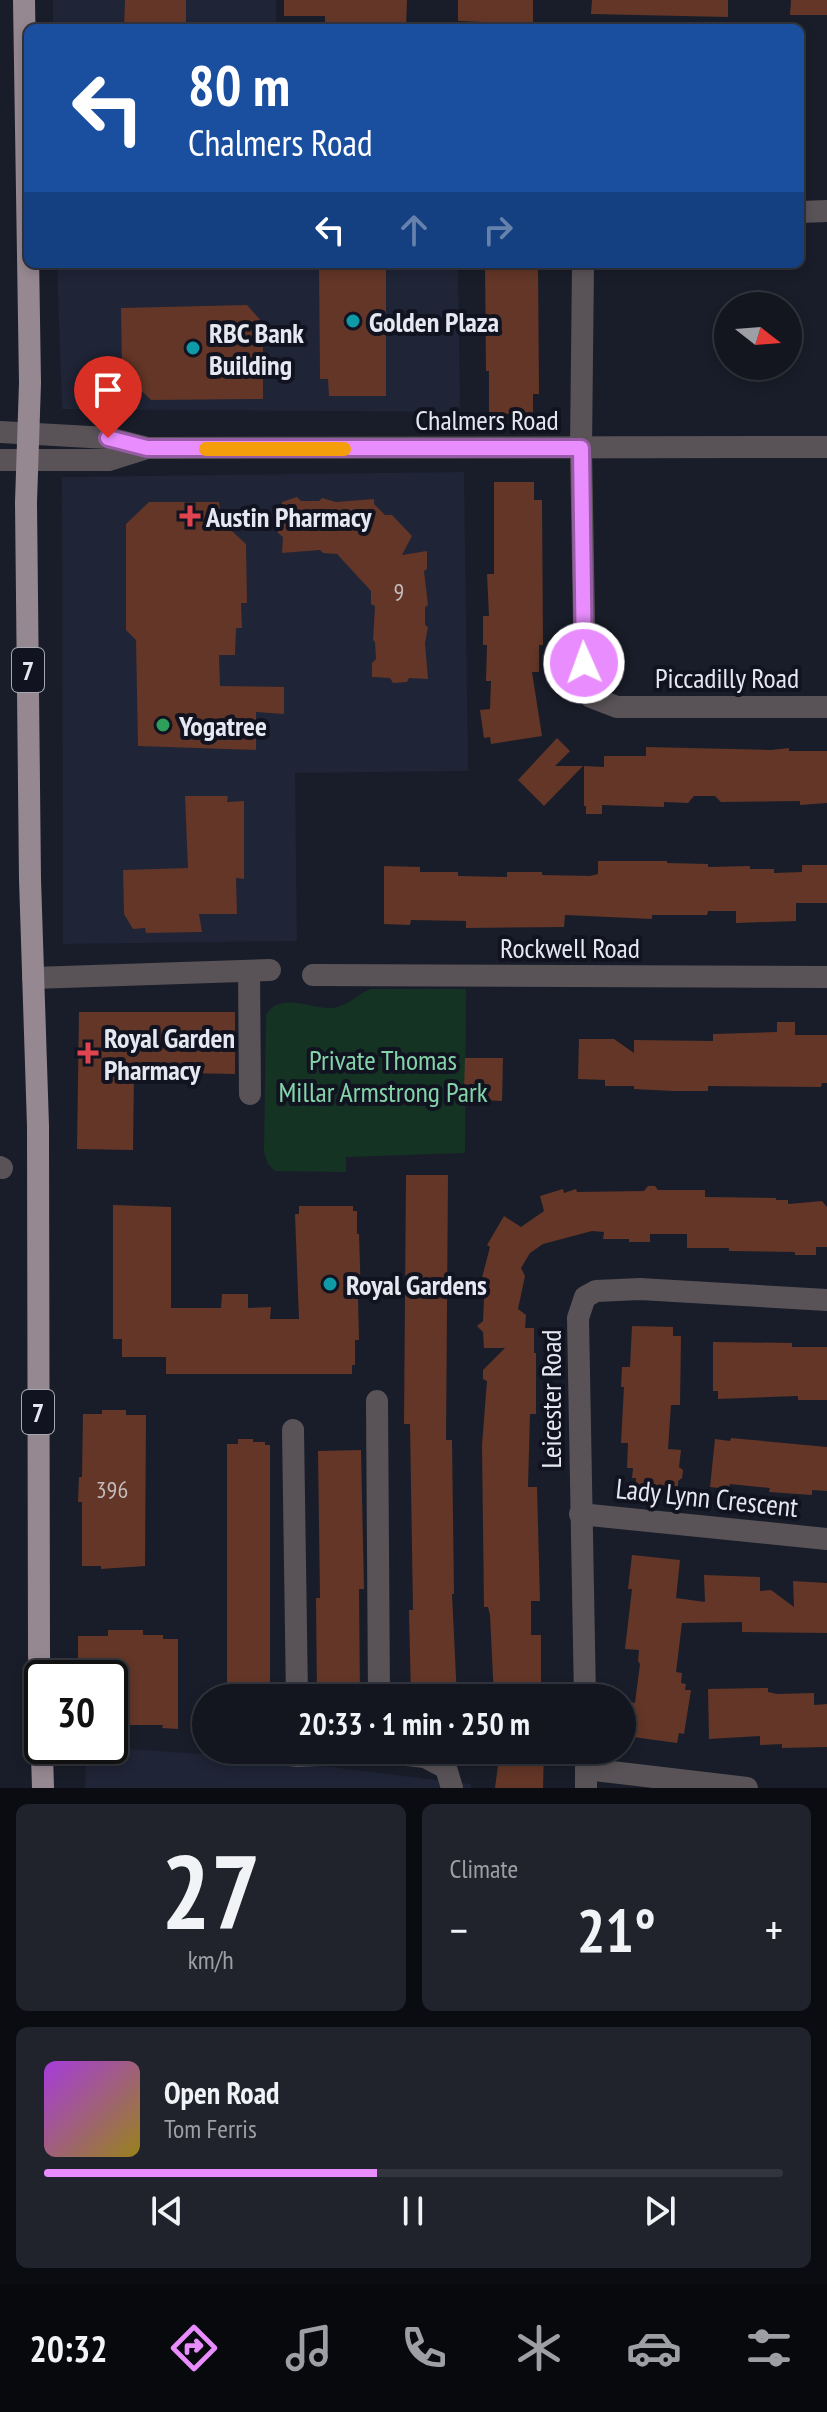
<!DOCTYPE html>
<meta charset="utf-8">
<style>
body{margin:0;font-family:"PT Sans Narrow",sans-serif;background:#20232c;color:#f1f3f6;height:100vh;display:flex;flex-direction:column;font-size:30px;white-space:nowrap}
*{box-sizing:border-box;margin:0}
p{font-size:26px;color:#9d9fa4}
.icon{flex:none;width:44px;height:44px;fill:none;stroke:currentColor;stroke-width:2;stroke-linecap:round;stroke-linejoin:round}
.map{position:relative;height:1788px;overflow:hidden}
.drawer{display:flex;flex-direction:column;gap:16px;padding:16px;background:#0a0c11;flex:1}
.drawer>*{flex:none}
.banner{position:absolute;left:24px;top:24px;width:780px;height:244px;border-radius:12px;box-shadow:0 4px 12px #0003,0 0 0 2px #32353d;background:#1a4fa0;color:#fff;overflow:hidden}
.needle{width:52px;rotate:107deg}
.fabs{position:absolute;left:714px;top:292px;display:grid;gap:16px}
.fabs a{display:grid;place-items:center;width:88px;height:88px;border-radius:50%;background:#13161f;box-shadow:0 4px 12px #0003,0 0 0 2px #32353d;font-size:40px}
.speed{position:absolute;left:24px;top:1660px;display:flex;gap:16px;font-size:40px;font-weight:700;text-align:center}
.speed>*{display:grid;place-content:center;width:104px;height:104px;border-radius:50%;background:#13161f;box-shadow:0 4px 12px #0003,0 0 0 2px #32353d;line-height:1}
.speed .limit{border:4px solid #111;border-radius:12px;background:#fff;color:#111}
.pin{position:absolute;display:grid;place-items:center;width:68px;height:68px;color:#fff;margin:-82px -34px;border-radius:50% 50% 50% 0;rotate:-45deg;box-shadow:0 0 8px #0007}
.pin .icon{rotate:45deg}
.me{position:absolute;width:88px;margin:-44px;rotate:358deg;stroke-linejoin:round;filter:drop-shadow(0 0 6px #0008)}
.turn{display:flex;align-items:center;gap:28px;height:168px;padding:0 32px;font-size:36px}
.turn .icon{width:104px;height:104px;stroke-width:2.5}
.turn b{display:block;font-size:56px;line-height:68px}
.lanes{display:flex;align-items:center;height:76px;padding:0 32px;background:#0003;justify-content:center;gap:40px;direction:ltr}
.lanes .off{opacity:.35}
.big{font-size:60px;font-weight:700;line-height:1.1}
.drawer .card{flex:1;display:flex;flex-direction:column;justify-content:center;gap:12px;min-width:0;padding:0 28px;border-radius:12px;background:#20232c}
.drawer .dial{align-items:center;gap:0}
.dial b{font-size:104px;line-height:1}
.song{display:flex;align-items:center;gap:24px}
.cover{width:96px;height:96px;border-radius:12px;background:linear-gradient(135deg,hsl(280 70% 55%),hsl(50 70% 35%))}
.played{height:8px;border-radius:4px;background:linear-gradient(90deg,#e98dfe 45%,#32353d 45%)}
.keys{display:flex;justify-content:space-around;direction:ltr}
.heat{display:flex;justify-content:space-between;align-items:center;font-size:44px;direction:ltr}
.drawer .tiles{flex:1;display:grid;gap:16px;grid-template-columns:1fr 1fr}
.card:last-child{grid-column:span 2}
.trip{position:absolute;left:192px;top:1684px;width:444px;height:80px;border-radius:40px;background:#13161f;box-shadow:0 4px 12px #0003,0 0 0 2px #32353d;font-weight:700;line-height:80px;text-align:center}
.tabs{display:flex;height:128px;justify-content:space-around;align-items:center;background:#08090c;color:#9d9fa4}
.tabs .icon{width:56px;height:56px}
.tabs .selected{color:#e98dfe}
.tabs b{font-size:36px;color:#f1f3f6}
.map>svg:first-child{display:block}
.built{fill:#1f2436}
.green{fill:#143323}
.building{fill:#633627}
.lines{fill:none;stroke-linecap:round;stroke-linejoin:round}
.minor{stroke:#595357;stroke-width:22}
.primary{stroke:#968891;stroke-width:22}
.route-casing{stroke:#975ca5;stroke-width:20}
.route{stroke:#e98dfe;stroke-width:14}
.slow{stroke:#f59e0b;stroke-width:14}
.culture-dot{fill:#0f9aa8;stroke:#111420;stroke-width:3}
.health-dot{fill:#e0444e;stroke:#111420;stroke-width:3}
.leisure-dot{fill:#2e9e5b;stroke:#111420;stroke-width:3}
.labels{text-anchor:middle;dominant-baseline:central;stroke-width:8;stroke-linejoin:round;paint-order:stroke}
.number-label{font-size:24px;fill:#c4bcbe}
.shield{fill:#111420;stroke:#a5a8b2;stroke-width:2}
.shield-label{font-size:26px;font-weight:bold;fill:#e5e8f0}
.poi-label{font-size:28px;font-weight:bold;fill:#e5e8f0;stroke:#111420;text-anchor:start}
.street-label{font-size:28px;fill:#e5e8f0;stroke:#111420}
.park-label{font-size:28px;fill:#84d3a9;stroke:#111420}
</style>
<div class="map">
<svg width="827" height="1788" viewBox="0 0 827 1788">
<rect width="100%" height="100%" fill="#191d29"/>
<g class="built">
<rect x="53" y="0" width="223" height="28"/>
<polygon points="57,264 458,264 460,412 62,409"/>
<polygon points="464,472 468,771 295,773 297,941 63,944 62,477"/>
<polygon points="86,1746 255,1758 471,1784 471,1788 85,1788"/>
</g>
<path class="green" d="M371,989H466L465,1153L346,1157V1172L275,1171L268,1164L264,1152L266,1015C281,989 316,1013 338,1007C350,1004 359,993 371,989Z"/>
<g class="building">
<polygon points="125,0 186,0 186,28 124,28"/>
<polygon points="284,0 407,0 406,28 368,27 368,22 325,22 325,16 284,16"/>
<polygon points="458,0 533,0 533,24 458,21"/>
<polygon points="592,0 728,0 728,17 591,14"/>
<polygon points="791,0 827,0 827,15 790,15"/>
<polygon points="319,264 386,264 386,396 329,396 328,379 320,379"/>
<polygon points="485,264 538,264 539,394 533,394 533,414 489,414 489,371 486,371"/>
<polygon points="247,305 263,323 263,399 151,400 122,372 121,308"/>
<polygon points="494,482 534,482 534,500 542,500 543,645 539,645 539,672 532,672 542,736 491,744 490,737 484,738 480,710 490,709 491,681 486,681 487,645 483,645 483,616 489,616 487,574 494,574"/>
<polygon points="297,497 301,501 319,501 322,498 336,502 374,499 374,504 385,515 392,515 412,536 402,555 427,551 427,569 424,571 428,605 425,607 425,625 428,627 425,643 428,679 409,678 407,682 393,683 390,678 372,677 372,663 376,659 375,642 373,640 375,606 371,604 371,591 337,554 323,553 320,550 282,553 283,537 278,533 278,518 282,516 282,502"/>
<polygon points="149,502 219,502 221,521 246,544 247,603 241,603 242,628 236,628 235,655 219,655 220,686 284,687 284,714 256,712 256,750 138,746 136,640 126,630 126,524"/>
<polygon points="557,738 570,751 555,766 583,766 544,806 518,780"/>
<polygon points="646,747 771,750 789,748 789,751 827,751 827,803 800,805 800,801 721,802 715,796 694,796 688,803 664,802 664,807 602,805 602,814 586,814 586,806 584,806 584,766 604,767 604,756 646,756"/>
<polygon points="185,796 228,796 227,802 244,801 244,879 236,878 237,914 199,914 202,932 146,933 145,928 133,929 124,914 123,870 188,868"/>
<polygon points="598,861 667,861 667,863 708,864 708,867 750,866 750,869 774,869 774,873 802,872 802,865 827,865 827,903 796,903 796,921 736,923 736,911 708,911 707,915 652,915 652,919 565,915 564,927 466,928 466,921 411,920 410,925 384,924 384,866 420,867 420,872 458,872 458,876 507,877 507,872 542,872 542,875 590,876 598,874"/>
<polygon points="79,1012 235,1012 235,1074 134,1072 133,1150 77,1149"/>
<polygon points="777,1022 795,1022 795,1035 827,1035 827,1083 822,1083 821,1087 708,1086 708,1091 673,1091 634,1089 634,1086 605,1086 605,1080 578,1079 579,1039 614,1039 634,1053 634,1040 713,1041 713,1034 777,1032"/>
<polygon points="465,1058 503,1058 502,1101 485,1100 485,1092 464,1092"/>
<polygon points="406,1175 448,1175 446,1440 452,1440 454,1594 452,1594 457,1698 411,1698 409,1610 413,1610 410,1424 404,1424"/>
<polygon points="648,1186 655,1186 658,1190 705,1190 705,1197 776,1198 776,1200 788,1200 788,1204 822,1201 827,1207 827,1247 816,1247 816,1255 795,1255 795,1252 729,1251 729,1248 687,1248 687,1234 650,1234 650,1242 629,1242 629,1239 603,1239 604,1232 592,1231 543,1244 530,1253 521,1268 525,1276 518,1309 526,1315 525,1328 534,1328 534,1353 536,1353 536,1414 530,1414 528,1487 537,1487 540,1601 531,1601 531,1635 541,1635 541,1698 494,1698 490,1615 488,1607 484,1607 482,1445 487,1381 483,1379 483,1370 505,1348 484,1348 483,1332 477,1326 483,1321 484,1298 477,1297 490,1247 487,1245 504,1216 521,1227 544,1211 540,1196 563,1189 564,1193 576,1189 577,1192 644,1191"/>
<polygon points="113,1205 171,1207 171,1308 221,1308 222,1294 248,1294 248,1308 271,1307 270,1319 299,1319 295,1214 299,1214 299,1206 353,1206 353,1211 357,1211 357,1234 359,1234 361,1299 358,1299 359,1340 355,1340 355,1365 352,1365 352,1374 166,1374 166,1357 122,1357 122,1339 113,1339"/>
<polygon points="632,1326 673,1327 673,1336 681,1336 680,1405 671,1405 668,1449 681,1450 679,1467 683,1470 682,1478 678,1481 678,1488 636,1486 636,1478 632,1478 633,1468 627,1468 628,1443 621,1443 624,1387 621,1387 622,1367 630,1367"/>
<polygon points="713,1342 792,1343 792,1347 827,1347 827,1400 798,1400 798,1396 718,1399 718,1391 713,1391"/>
<polygon points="102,1410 126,1410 126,1415 146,1415 145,1566 101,1569 101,1566 82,1566 82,1502 78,1502 79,1477 82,1477 83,1414 102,1414"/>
<polygon points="731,1438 827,1447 827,1491 812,1490 812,1495 769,1492 770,1488 730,1484 729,1489 710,1487 715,1439 730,1441"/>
<polygon points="238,1439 253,1439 253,1442 265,1442 265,1445 270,1445 270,1695 268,1698 227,1698 227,1444 238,1444"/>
<polygon points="361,1450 364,1589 359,1589 360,1698 317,1698 316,1598 320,1598 318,1451"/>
<polygon points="632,1555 680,1560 676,1598 705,1602 704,1575 760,1577 760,1591 771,1590 794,1607 793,1581 827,1583 827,1633 742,1632 742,1622 682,1623 676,1672 682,1673 681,1683 686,1684 685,1690 691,1690 684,1734 679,1733 677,1743 633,1737 635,1722 627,1721 630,1702 635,1703 640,1664 638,1661 639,1650 625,1649 632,1589 628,1589"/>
<polygon points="108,1630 143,1630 143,1635 163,1635 163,1639 178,1639 178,1729 162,1728 163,1725 110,1725 110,1678 82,1678 82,1664 78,1664 78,1636 108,1636"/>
<polygon points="768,1688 768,1692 777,1694 814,1693 814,1705 827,1704 827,1747 782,1748 782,1744 760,1745 760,1736 709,1739 708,1689"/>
<polygon points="500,1750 544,1750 543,1788 495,1788"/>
</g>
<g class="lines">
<g class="minor">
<polyline points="800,212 827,211"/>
<polyline points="583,264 581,448 585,680 591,697 617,707 827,707"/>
<polyline points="0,432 108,438 147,448 827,447"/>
<polyline points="0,460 109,460 147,448"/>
<polyline points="249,971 250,1094"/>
<polyline points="313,975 827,977"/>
<polyline points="33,978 270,970"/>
<polyline points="0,1167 2,1168"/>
<polyline points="377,1401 379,1698"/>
<polyline points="293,1430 297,1698"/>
<polyline points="580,1514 827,1539"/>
<polyline points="585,1698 578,1318 585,1297 596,1291 640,1289 827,1300"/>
<polyline points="251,1750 298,1756 379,1752"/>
<polyline points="379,1750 379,1752 425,1757 446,1768 452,1788"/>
<polyline points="586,1750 586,1788"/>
<polyline points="586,1769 747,1788"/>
</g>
<polyline class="primary" points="24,0 30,383 26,502 30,879 38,1126 39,1654 43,1788"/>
</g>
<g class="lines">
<g class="route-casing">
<polyline id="route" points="108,438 147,448 581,448 584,663"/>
</g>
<use href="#route" class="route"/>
<polyline class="slow" points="206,449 344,449"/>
</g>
<g class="culture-dot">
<circle cx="353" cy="321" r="8"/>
<circle cx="193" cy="348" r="8"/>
<circle cx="330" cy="1284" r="8"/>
</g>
<g class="health-dot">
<path d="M186 504h8v8h8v8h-8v8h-8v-8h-8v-8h8z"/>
<path d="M84 1041h8v8h8v8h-8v8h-8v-8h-8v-8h8z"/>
</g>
<circle class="leisure-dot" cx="163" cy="725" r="8"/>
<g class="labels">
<g class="number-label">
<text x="399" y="591">9</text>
<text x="112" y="1489">396</text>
</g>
<g class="shield">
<rect x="12" y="648" width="32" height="44" rx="6"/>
<rect x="22" y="1390" width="32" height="44" rx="6"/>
</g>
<g class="shield-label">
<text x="28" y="670">7</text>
<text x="38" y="1412">7</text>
</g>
<g class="poi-label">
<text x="369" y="321">Golden Plaza</text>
<text x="209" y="332">RBC Bank<tspan x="209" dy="32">Building</tspan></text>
<text x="206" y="516">Austin Pharmacy</text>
<text x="179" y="725">Yogatree</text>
<text x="104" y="1037">Royal Garden<tspan x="104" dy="32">Pharmacy</tspan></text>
<text x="346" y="1284">Royal Gardens</text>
</g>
<g class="street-label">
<text x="487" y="419">Chalmers Road</text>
<text x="727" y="677">Piccadilly Road</text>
<text x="570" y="947">Rockwell Road</text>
<text transform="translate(550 1399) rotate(-90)">Leicester Road</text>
<text transform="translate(707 1497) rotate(6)">Lady Lynn Crescent</text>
</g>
<g class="park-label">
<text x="383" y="1059">Private Thomas<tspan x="383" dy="32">Millar Armstrong Park</tspan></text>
</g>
</g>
</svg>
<div class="fabs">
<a><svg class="needle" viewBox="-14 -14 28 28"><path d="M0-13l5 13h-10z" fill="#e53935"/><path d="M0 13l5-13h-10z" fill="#9d9fa4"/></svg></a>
</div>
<div class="speed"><div class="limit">30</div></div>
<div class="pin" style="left:108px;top:438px;background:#d93025"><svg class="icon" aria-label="arrive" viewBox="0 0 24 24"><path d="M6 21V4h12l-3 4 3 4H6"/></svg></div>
<svg class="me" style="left:584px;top:663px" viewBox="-20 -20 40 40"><circle r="17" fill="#e98dfe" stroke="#fff" stroke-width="3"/><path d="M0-11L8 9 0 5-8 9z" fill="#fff"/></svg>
<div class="trip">20:33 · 1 min · 250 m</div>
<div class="banner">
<div class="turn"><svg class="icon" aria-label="left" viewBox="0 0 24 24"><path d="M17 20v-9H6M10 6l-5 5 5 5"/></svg><div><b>80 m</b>Chalmers Road</div></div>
<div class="lanes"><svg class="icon" aria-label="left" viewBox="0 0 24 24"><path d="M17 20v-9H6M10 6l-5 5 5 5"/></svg><svg class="icon off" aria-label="ahead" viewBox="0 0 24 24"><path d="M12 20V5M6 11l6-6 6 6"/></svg><svg class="icon off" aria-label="right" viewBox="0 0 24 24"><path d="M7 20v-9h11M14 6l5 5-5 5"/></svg></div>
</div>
</div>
<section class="drawer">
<div class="tiles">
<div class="card dial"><b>27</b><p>km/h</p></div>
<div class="card"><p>Climate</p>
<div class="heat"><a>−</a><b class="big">21°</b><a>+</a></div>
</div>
<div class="card">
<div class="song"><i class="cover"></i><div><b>Open Road</b><p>Tom Ferris</p></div></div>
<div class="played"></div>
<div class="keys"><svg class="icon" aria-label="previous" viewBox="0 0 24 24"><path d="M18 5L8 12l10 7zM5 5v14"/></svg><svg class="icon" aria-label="pause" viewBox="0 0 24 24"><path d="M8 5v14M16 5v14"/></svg><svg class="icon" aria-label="next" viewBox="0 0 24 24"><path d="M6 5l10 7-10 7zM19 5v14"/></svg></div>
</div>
</div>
</section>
<nav class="tabs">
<b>20:32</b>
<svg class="icon selected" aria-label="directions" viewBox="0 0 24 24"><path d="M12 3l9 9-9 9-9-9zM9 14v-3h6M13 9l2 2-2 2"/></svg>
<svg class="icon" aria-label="music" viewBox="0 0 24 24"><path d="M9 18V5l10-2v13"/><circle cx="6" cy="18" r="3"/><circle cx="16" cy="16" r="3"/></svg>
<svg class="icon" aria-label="phone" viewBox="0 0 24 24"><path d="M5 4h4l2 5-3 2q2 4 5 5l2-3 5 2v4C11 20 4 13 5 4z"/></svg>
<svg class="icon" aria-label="climate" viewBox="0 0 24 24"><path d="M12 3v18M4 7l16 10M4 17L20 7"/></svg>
<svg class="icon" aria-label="car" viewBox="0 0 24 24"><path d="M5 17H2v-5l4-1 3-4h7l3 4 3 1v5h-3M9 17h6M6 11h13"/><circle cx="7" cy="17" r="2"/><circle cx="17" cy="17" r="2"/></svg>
<svg class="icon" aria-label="filters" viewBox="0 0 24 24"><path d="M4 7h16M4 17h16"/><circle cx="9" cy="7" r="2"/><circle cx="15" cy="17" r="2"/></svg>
</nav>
